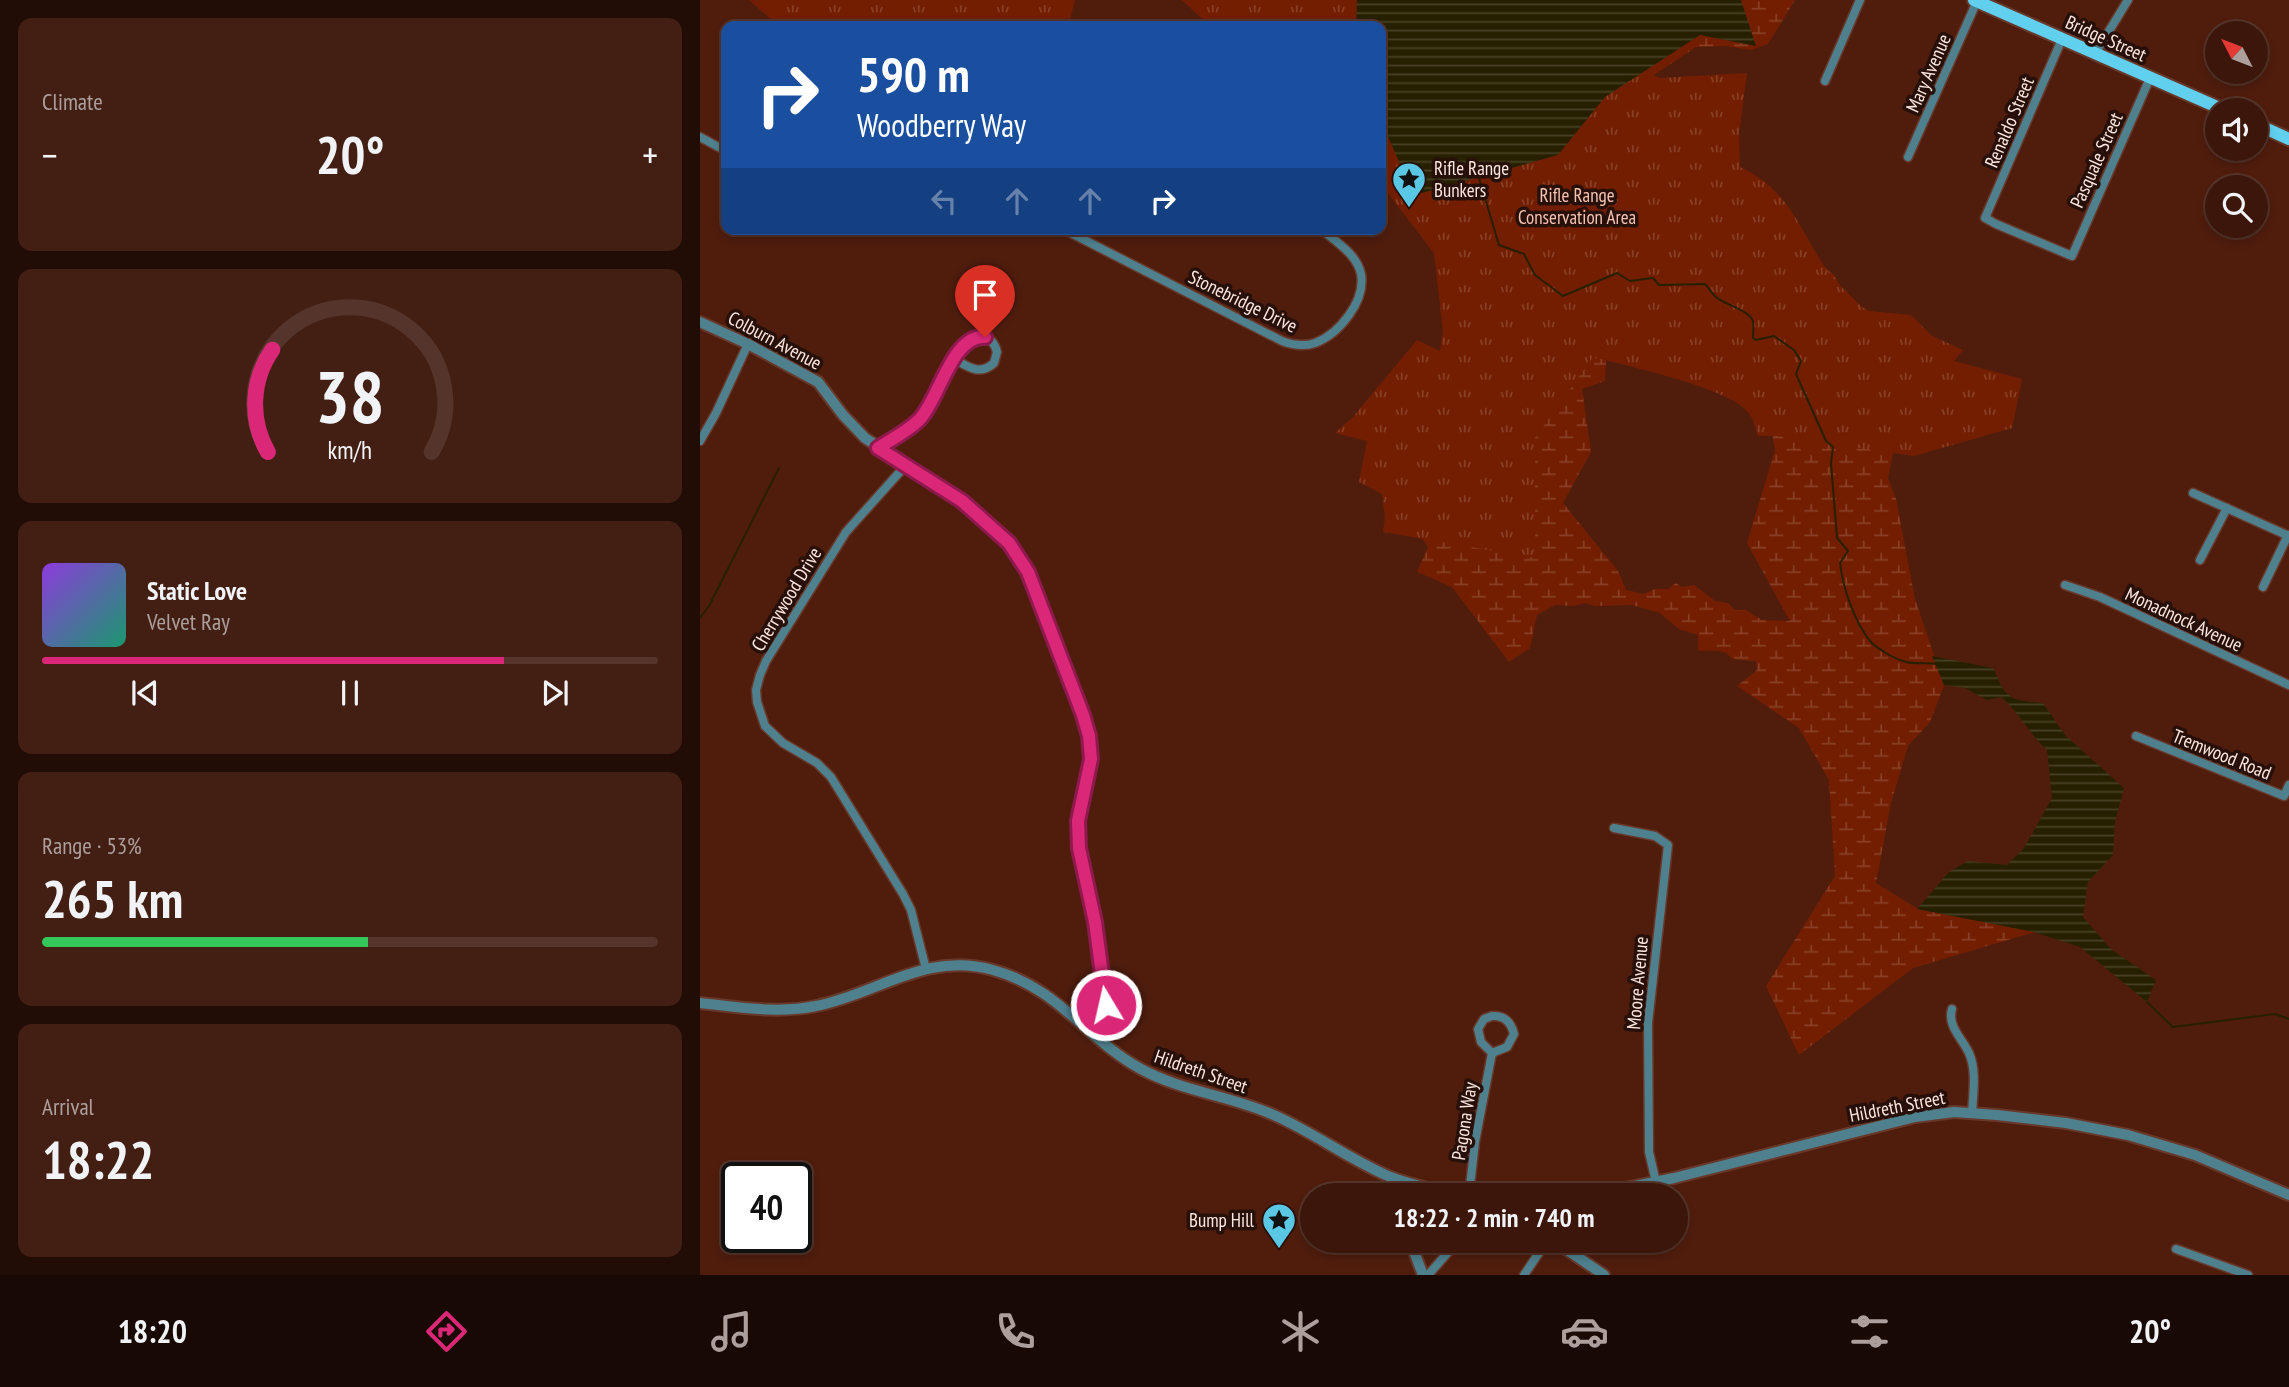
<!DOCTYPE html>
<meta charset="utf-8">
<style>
body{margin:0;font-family:"PT Sans Narrow",sans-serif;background:#431f13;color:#f1f3f6;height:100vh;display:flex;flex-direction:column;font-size:26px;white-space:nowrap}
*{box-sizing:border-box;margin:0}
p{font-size:23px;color:#ac9f9c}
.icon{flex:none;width:38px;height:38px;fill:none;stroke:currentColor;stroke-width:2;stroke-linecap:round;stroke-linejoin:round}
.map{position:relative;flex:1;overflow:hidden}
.details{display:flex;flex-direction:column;gap:18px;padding:18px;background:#210c06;width:700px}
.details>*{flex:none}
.guide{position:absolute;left:21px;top:21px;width:665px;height:214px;border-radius:14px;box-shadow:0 4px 10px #0003,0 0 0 2px #55352b;background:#1a4fa0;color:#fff;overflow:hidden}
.needle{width:46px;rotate:312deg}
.tools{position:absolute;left:1505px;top:21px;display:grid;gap:14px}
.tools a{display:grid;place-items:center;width:63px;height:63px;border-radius:50%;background:#3c160a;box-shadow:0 4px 10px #0003,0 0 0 2px #55352b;font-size:35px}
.speed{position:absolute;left:21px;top:1162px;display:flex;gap:14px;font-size:35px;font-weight:700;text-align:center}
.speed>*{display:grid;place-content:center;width:91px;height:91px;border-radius:50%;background:#3c160a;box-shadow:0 4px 10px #0003,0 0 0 2px #55352b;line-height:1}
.speed .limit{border:4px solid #111;border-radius:10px;background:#fff;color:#111}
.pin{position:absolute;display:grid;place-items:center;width:60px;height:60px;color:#fff;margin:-72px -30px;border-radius:50% 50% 50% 0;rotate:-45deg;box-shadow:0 0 7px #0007}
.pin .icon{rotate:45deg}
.me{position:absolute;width:77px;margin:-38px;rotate:351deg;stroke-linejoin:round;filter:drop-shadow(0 0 5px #0008)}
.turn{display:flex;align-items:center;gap:24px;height:147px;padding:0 21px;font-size:32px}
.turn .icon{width:91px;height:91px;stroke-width:2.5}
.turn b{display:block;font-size:49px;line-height:60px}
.lanes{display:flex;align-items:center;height:66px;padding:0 21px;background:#0003;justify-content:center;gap:35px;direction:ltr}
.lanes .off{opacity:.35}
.big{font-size:52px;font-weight:700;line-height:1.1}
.details .card{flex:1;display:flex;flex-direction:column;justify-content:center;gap:10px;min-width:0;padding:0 24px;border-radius:14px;background:#431f13}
.details .dial{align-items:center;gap:0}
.dial svg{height:182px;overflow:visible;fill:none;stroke:#55352b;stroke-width:7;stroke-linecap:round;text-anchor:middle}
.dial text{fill:#f1f3f6;stroke:none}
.song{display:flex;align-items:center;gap:21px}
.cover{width:84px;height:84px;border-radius:10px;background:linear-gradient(135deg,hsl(270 70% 55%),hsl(160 70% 35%))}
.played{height:7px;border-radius:4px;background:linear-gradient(90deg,#db2777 75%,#55352b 75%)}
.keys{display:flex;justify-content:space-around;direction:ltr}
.heat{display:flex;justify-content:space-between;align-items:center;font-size:38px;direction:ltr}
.charge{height:10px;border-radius:5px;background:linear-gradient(90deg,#34c759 53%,#55352b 0)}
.trip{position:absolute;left:600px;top:1183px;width:388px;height:70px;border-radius:35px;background:#3c160a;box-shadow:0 4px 10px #0003,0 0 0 2px #55352b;font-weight:700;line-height:70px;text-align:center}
.tab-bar{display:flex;height:112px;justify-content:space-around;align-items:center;background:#180904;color:#ac9f9c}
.tab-bar .icon{width:49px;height:49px}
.tab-bar .selected{color:#db2777}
.tab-bar b{font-size:32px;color:#f1f3f6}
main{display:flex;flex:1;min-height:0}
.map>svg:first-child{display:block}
.wetland{fill:url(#wetland-marsh);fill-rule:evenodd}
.park{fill:url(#park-tufts)}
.water{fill:url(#water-rules)}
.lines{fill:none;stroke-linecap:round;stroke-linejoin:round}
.stream{stroke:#272000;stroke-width:2}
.minor-casing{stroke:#68392b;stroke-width:11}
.tertiary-casing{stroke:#68392b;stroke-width:14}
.primary-casing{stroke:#68392b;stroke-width:16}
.minor{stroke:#4e808e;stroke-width:8}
.tertiary{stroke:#4e808e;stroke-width:10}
.primary{stroke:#60d0ee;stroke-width:12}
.route-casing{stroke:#8e194d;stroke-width:18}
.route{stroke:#db2777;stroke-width:12}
.labels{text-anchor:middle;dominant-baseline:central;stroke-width:7;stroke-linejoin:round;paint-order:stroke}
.street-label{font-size:19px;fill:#fce7e0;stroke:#271009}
.poi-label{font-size:19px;fill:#fce7e0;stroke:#271009;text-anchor:start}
.park-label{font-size:19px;fill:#f6c3b3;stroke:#271009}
</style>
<main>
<section class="details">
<div class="card"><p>Climate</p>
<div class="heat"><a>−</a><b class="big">20°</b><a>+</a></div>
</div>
<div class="card dial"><svg viewBox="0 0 100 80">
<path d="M14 69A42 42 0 1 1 86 69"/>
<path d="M14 69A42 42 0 0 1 16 24" stroke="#db2777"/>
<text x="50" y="56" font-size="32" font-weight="700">38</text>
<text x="50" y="72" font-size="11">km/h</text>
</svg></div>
<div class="card">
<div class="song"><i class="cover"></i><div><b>Static Love</b><p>Velvet Ray</p></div></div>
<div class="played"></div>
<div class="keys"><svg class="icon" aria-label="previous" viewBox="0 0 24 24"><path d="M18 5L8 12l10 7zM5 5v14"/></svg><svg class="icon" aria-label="pause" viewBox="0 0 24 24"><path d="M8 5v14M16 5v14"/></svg><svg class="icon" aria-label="next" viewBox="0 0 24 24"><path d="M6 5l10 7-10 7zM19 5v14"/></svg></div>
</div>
<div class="card"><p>Range · 53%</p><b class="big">265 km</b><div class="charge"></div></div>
<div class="card"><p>Arrival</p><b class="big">18:22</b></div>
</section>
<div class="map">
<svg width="1589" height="1275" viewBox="0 0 1589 1275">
<defs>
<pattern id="wetland-marsh" width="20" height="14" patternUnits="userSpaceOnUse" patternTransform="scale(1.75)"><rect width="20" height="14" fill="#731e00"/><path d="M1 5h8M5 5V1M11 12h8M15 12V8" fill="none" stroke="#883f25"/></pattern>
<pattern id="park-tufts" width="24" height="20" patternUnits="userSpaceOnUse" patternTransform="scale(1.75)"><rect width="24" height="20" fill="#731e00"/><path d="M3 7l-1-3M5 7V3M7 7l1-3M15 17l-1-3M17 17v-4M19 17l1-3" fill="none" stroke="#883f25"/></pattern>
<pattern id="water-rules" width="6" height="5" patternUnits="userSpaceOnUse" patternTransform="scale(1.75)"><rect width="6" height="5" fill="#272000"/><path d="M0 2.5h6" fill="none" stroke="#474025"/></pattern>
</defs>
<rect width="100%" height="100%" fill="#501d0d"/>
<path class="wetland" d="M645,0H1095L1068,44L1051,50L1026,46L996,47L921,97L1084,230L1135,276L1154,322L1195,444L1188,478L1196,499L1215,599L1244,685L1230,722L1208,746L1191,803L1176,883L1218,909L1335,932L1213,968L1099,1055L1066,986L1135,876L1129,780L1099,728L1037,686L1057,670L1056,661L1032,659C1023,646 1012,653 998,650V635L979,629L960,613L932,605L895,606L885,603L873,606L855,605L837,615L830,648L809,662L752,587L717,572L728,547L717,531L765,346L681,26ZM907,345L1067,404L1075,450L1047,543L1090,621L1062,620L1046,610H1035L1028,603L1015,601L994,585L982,587L976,583L968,589H954L944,594L926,590L918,571L863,503L891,452L882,389L905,381Z"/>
<g class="park">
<polygon points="49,0 375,0 368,26 79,26"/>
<path d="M482,0H788L960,78L1047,73L1039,134L1040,167C1087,188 1099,227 1124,266C1134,281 1149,294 1162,307L1169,311L1211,315L1232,336L1263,350L1254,361L1322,379L1312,428L1214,456L1078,436H1058C1055,428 1053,416 1047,411C1026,387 927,366 893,357L835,438V558L683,532L685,517L682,494L659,482L667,441L635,433L653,417L717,340L740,351L743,331L734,253L681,184V26H510Z"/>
</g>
<g class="water">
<polygon points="657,0 1041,0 1056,46 1000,35 905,97 858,155 722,193 711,189 681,121 681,26 656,26"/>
<path d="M1232,656L1293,668C1307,700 1309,700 1343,703L1365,735L1424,788L1415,821L1413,855L1388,882L1383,917L1412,950L1456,980L1447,1002L1380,947L1334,932L1217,909L1249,872L1268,861L1307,865L1324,848L1352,798L1347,750C1329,734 1319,712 1301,697L1287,700L1265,688L1244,685Z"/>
</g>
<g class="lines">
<g class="stream">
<path d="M779,178L799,245L824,254L835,275L863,296L917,273L930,281L953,278L959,285L1005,284C1009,288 1012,294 1016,297C1023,304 1049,310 1053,321C1054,325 1053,333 1053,338L1056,340L1074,336L1094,350L1101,361L1096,374L1126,441L1133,447L1131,463L1137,538L1148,551L1140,563C1143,588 1154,621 1170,641C1176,648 1193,658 1203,661C1212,665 1225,662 1236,664"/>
<polyline points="0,618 9,606 79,468"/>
<polyline points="1447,1002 1473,1027 1575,1014 1589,1019"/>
</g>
<g class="minor-casing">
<g id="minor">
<polyline points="1362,39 1285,218 1296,224 1372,256 1450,78"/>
<polyline points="1395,54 1428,0"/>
<polyline points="1125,81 1160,0"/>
<polyline points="0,137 26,151"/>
<polyline points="1208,157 1277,1"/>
<path d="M363,229L582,341C593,345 604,347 615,343C639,334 666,301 661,274C657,254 635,241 621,229"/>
<polyline points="0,441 16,413 48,344"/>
<path d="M178,448C193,438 211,430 222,416C236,400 257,332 283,337C291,338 295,344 297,352L294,363C280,376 268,367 254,359"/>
<polyline points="206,465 146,532 66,661 60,675 56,690 57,702 65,726 83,743 117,763 131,777 203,894 211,910 226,969"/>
<polyline points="1493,493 1589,536"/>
<polyline points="1500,560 1527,508"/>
<polyline points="1365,585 1400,597 1589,685"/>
<polyline points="1563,587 1588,535"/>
<polyline points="1436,736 1584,796 1589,785"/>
<polyline points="914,828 955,836 968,845 948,1023 949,1152 956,1182"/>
<path d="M1252,1009C1247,1026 1262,1038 1269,1053C1277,1071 1273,1094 1272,1114"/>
<path d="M792,1016C804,1015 811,1022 814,1034L807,1047L792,1053L781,1042L778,1029L784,1019Z"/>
<polyline points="769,1195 775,1142 792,1053"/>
<polyline points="1476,1249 1548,1275"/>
<polyline points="728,1275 751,1249"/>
<polyline points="824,1275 847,1241"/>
</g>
</g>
<g class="tertiary-casing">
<g id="tertiary">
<polyline points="0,322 48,344 118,382 143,415 165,438 262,501 309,543 328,572 383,715 389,736 391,759 378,821 379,848 395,922 399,966 409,1021 408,1034 404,1043"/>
<path d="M0,1003C39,1007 77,1014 116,1006C178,994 225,951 293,970C359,988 386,1039 441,1069C483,1092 533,1096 576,1116C614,1133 649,1159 688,1176C710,1185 734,1190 759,1195"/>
<polyline points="695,1179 697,1195"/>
<polyline points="891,1195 974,1178 1215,1117 1254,1112 1297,1115 1366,1123 1428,1135 1495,1155 1589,1195"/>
<polyline points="710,1241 723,1275"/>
<polyline points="854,1241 904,1275"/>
</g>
</g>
<g class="primary-casing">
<g id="primary">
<polyline points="1274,0 1524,110"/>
<polyline points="1556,124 1589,139"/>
</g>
</g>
<use href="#minor" class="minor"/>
<use href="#tertiary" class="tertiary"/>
<use href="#primary" class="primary"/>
</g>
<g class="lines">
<g class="route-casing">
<path id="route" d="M285,337C252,334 239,400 219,420C208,431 192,439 178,448L262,501L309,543L328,572L383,715L389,736L391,759L378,821L379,848L395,922L406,1005"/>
</g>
<use href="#route" class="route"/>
</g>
<defs>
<g id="sight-pin" transform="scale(1.75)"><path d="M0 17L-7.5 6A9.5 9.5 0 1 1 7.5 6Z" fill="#5ac8e5" stroke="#271009"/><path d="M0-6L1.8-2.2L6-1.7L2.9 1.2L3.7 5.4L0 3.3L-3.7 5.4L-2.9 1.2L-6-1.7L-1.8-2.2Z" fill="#111"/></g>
</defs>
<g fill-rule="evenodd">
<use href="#sight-pin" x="709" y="179"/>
<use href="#sight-pin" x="579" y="1220"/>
</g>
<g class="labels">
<g class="street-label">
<text transform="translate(1406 38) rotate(24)">Bridge Street</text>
<text transform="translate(1228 73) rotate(-66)">Mary Avenue</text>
<text transform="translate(1309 122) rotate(-67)">Renaldo Street</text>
<text transform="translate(1396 160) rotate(-66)">Pasquale Street</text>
<text transform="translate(543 301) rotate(26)">Stonebridge Drive</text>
<text transform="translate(75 340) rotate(28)">Colburn Avenue</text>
<text transform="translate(86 599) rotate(-59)">Cherrywood Drive</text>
<text transform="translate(1484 619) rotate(25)">Monadnock Avenue</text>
<text transform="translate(1522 754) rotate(22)">Tremwood Road</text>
<text transform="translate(937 983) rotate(-85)">Moore Avenue</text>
<text transform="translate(501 1071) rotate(19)">Hildreth Street</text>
<text transform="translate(1197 1106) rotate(-11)">Hildreth Street</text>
<text transform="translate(764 1121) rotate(-81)">Pagona Way</text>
</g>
<g class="poi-label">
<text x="734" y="168">Rifle Range<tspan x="734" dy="22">Bunkers</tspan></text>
<text x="554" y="1220" text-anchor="end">Bump Hill</text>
</g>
<g class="park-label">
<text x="877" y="195">Rifle Range<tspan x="877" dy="22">Conservation Area</tspan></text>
</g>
</g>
</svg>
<div class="tools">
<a><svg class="needle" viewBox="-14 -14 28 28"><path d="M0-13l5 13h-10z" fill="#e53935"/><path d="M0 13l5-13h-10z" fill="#ac9f9c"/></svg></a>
<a><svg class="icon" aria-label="sound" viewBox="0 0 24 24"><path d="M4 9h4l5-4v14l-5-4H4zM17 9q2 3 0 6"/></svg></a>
<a><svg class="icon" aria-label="search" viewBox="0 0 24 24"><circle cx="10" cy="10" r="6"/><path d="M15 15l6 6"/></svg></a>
</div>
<div class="speed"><div class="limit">40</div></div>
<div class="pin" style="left:285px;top:337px;background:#d93025"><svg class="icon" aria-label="arrive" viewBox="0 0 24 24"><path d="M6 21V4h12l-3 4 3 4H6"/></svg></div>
<svg class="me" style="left:406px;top:1005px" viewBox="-20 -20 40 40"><circle r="17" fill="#db2777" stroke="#fff" stroke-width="3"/><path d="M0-11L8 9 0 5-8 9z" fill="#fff"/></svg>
<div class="trip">18:22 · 2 min · 740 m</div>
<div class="guide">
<div class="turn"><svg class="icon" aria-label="right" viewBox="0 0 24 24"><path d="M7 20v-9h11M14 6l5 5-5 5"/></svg><div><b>590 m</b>Woodberry Way</div></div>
<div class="lanes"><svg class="icon off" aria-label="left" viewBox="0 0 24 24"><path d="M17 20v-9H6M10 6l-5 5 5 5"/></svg><svg class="icon off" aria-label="ahead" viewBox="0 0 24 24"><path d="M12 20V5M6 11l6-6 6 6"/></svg><svg class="icon off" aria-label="ahead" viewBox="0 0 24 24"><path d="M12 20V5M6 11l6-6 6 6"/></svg><svg class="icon" aria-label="right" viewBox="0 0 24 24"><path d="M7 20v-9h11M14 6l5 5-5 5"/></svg></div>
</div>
</div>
</main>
<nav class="tab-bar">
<b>18:20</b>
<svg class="icon selected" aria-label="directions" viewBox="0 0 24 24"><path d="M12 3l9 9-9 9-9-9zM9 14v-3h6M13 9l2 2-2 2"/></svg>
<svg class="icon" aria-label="music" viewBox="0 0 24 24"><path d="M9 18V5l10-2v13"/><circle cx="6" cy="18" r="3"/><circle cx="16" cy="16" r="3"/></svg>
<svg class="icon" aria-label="phone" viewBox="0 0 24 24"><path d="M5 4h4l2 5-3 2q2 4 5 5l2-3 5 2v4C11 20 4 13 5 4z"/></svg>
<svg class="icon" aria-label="climate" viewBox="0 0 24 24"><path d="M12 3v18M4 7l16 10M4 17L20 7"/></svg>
<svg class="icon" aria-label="car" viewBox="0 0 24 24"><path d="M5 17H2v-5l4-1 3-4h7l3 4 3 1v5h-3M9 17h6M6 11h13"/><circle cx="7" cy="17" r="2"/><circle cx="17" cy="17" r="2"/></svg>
<svg class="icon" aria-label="filters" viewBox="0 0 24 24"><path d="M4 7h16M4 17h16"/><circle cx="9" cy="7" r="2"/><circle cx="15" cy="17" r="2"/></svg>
<b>20°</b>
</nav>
